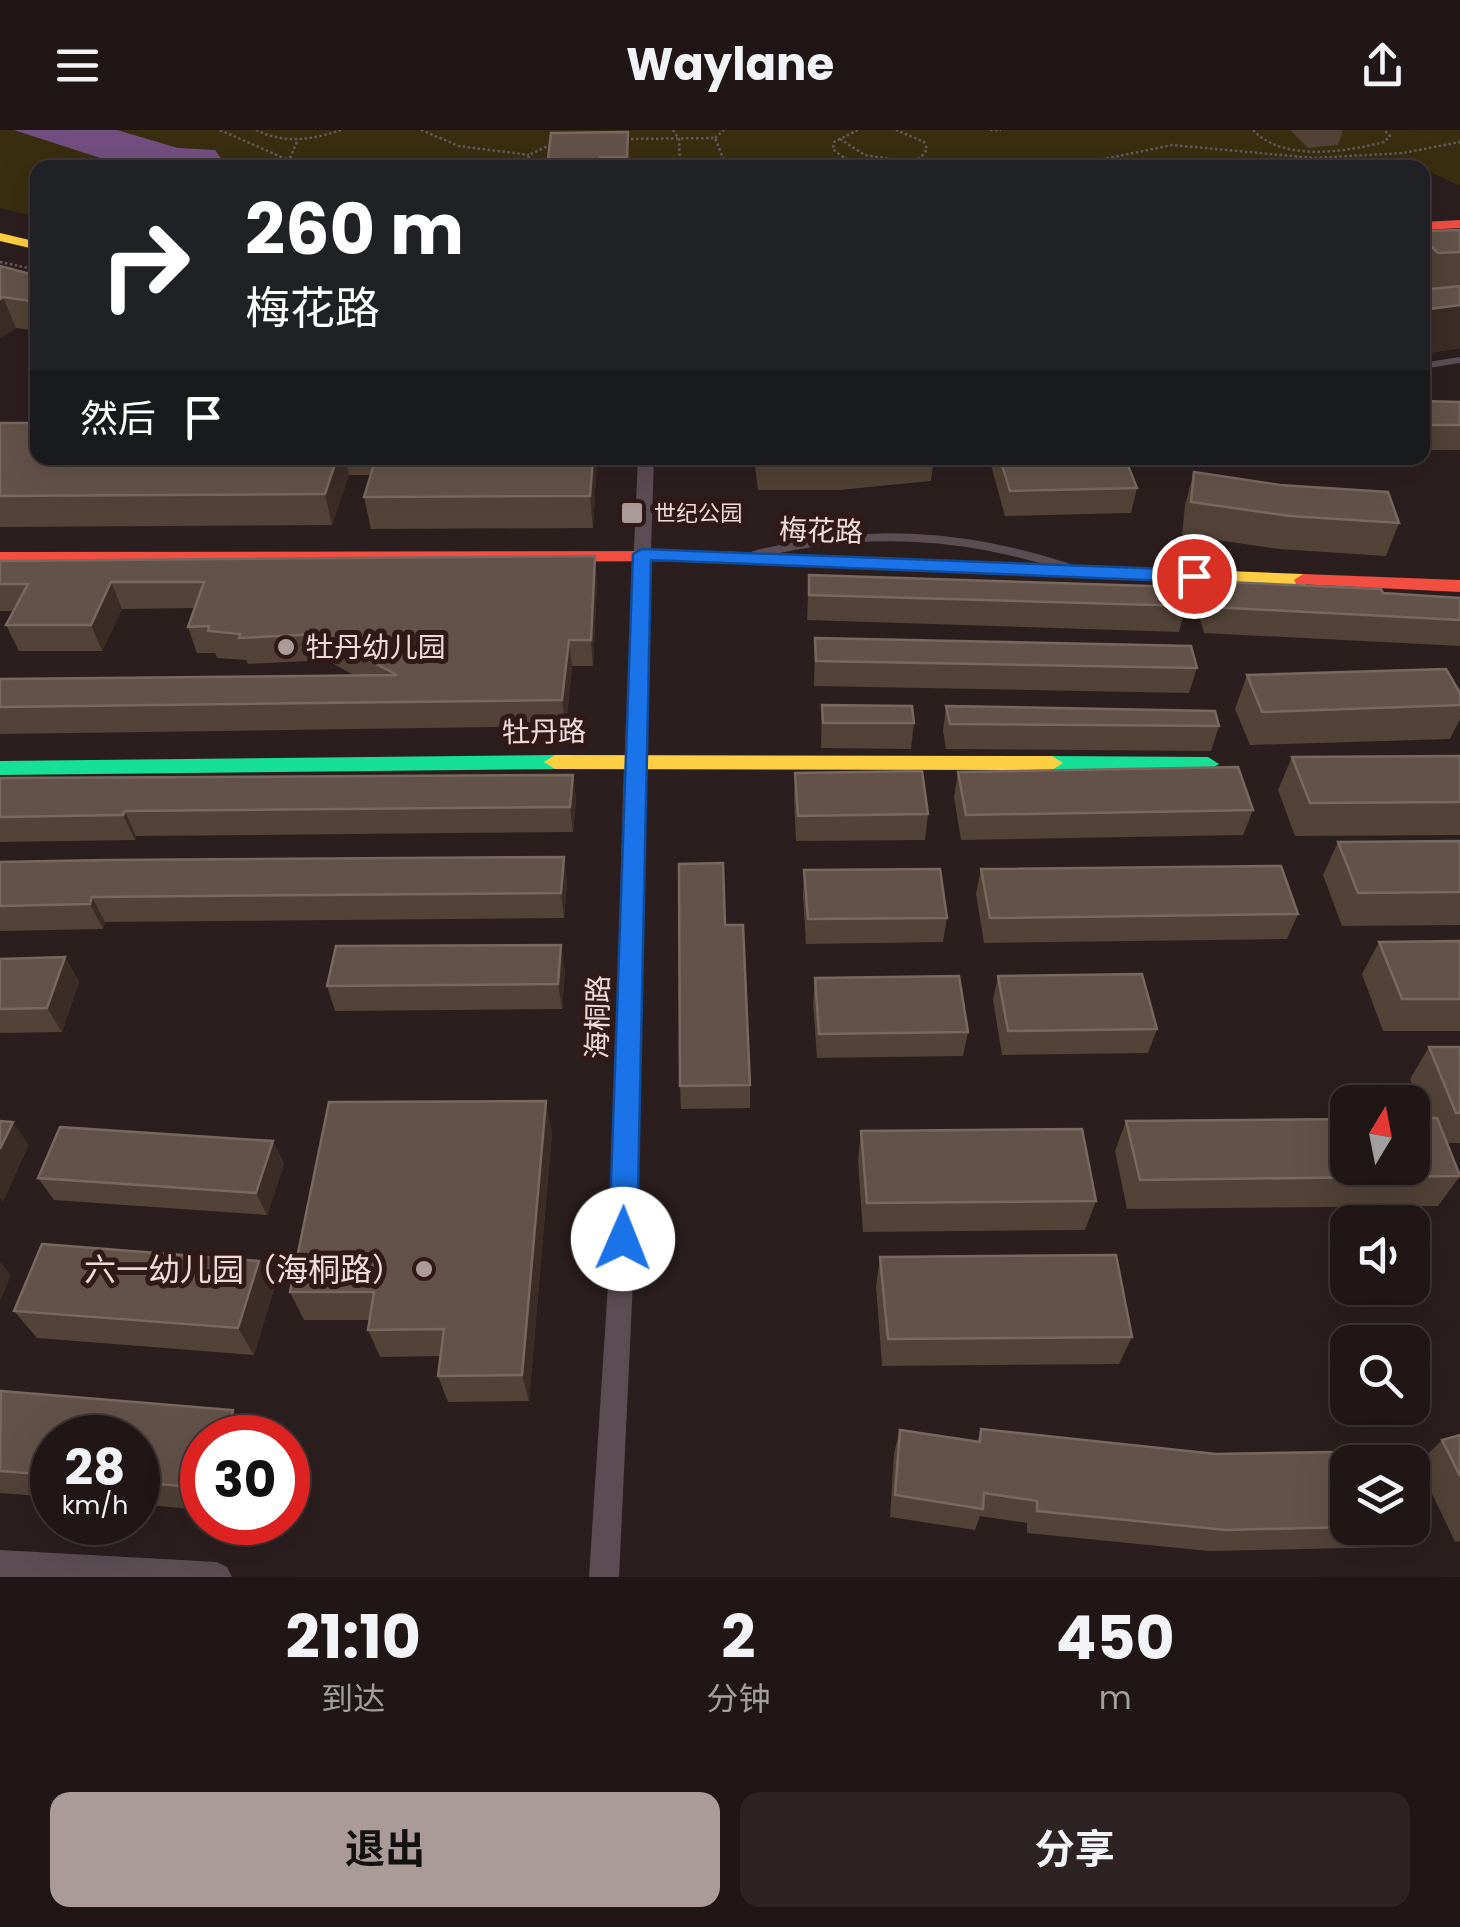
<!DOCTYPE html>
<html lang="zh">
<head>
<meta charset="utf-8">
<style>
	:root { --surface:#201616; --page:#2d2323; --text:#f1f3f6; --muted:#a29fa1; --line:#3d3535; --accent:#aa9a98 }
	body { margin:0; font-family:Poppins,"Noto Sans SC",sans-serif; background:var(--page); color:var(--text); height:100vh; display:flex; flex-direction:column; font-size:38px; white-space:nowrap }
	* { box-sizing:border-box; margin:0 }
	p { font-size:32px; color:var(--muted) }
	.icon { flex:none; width:55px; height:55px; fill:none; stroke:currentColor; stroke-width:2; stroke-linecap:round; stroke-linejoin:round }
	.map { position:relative; height:1447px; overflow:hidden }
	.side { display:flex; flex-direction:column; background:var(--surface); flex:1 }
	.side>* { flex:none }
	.hud { position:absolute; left:30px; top:30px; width:1400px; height:305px; border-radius:20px; box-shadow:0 10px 40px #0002,0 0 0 2px var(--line); background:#202124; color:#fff; overflow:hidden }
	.needle { width:65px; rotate:10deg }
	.controls { position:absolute; left:1330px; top:955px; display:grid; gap:20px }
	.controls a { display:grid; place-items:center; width:100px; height:100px; border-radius:20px; background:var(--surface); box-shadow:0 10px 40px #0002,0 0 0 2px var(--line); font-size:50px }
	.speed { position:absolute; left:30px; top:1285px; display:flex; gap:20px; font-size:50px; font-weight:700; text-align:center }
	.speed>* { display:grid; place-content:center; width:130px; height:130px; border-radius:50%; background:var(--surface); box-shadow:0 10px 40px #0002,0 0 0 2px var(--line); line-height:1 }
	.speed small { font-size:25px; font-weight:400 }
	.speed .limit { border:15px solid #d22; background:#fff; color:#111 }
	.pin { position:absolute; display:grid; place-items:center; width:85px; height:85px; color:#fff; margin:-42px; border:5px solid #fff; border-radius:50%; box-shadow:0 2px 10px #0007 }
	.me { position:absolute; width:110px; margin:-55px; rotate:1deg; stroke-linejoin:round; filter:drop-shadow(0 0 8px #0008) }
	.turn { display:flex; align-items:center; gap:35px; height:210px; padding:0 50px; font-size:45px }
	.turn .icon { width:130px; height:130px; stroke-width:2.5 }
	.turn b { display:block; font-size:70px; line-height:85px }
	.then { display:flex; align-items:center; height:95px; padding:0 50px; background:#0003; gap:20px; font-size:38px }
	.eta { display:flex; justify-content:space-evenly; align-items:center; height:170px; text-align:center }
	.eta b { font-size:60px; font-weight:700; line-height:70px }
	.button { display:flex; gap:20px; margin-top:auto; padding:20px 50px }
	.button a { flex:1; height:115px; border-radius:20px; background:var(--accent); color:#111; font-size:40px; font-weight:700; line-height:115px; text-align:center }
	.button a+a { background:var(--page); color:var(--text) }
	header { display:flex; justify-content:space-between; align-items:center; height:130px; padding:0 50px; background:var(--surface); font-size:45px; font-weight:700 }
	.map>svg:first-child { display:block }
	.green { fill:#392e0f }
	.water { fill:#734f81 }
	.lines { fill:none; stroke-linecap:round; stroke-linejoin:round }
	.path { stroke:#66595d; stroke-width:2.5; stroke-dasharray:2.5 2.5; stroke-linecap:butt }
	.lane-far1 { stroke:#5c4d54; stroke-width:6 }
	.lane { stroke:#5c4d54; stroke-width:8 }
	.street { fill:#5c4d54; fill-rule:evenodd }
	.fast { fill:#16e098; fill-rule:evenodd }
	.slow { fill:#ffcf43; fill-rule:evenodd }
	.jam { fill:#f24e42; fill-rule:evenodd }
	.wall { fill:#524237 }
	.shaded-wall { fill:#3b2c26 }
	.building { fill:#635249; stroke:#786860; stroke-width:2.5 }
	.route { fill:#1a73e8; stroke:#114b97; stroke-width:2.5 }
	.poi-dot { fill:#aa9a98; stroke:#311918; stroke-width:4 }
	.labels { text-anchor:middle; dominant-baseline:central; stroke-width:10; stroke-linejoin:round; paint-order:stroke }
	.far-poi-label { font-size:22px; fill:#eedcda; stroke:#311918; text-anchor:start }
	.street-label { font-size:28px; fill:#eedcda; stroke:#311918 }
	.poi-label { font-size:28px; fill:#eedcda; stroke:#311918; text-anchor:start }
	.near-poi-label { font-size:32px; fill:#eedcda; stroke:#311918; text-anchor:end }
</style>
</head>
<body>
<header><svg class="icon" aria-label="menu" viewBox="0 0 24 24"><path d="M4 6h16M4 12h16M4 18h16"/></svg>Waylane<svg class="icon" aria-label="share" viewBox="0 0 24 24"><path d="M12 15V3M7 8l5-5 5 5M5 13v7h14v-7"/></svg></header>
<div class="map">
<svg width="1460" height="1447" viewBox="0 0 1460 1447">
	<rect width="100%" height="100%" fill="#2b1e1e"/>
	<!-- green -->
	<path class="green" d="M 0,0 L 1460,0 L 1460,56 L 1422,38 L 38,38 L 37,87 L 0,78 Z"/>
	<!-- water -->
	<path class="water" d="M 14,0 L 117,0 L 178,18 L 215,20 L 224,32 L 241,37 L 128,37 Z"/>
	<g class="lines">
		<!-- path -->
		<path class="path" d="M 220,0 L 306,38
			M 256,0 C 284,14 312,10 341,0
			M 421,0 L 459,16 L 529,25
			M 673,0 L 679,9 L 680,38
			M 858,0 L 834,12 L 833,19 C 854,40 910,49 927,19 L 924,12 L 896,0
			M 990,0 L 1001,0
			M 1253,0 C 1283,32 1345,22 1384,12 L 1390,6 L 1384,0
			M 715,8 L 724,0
			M 626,9 L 715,8 L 727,38
			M 840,9 L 865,25 L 948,38
			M 290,28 L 298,9
			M 527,38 L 529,25 L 552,14
			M 1022,38 L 1099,30 L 1172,15 L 1314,28 L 1403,23 L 1460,12
			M 0,132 L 38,140"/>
		<!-- lane-far1 -->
		<path class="lane-far1" d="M 1422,236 L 1460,230"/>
		<!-- lane -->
		<path class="lane" d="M 754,425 C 861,397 963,403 1067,437"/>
		<!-- street -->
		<path class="street" d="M 638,328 L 654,328 L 643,662 L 635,1109 L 619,1447 L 589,1447 L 611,1109 L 623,662 Z
			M 0,1420 L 217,1432 L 227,1437 L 232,1447 L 0,1447 Z"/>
		<!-- fast -->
		<path class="fast" d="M 555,625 L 566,632 L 555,639 L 0,645 L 0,631 Z
			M 1052,626 L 1208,627 L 1219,634 L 1208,641 L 1052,640 L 1041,633 Z"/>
		<!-- slow -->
		<path class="slow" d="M 0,103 L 38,112 L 38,120 L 0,111 Z
			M 711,421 L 1303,444 L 1312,450 L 1303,456 L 705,431 L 705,423 Z
			M 555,625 L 1052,626 L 1063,633 L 1052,640 L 555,639 L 544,632 Z"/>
		<!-- jam -->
		<path class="jam" d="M 1460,90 L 1460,98 L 1422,100 L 1422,92 Z
			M 711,421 L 717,423 L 717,431 L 0,434 L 0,422 Z
			M 1303,444 L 1460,450 L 1460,462 L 1296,454 L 1294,450 Z"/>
	</g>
	<!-- wall -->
	<path class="wall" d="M 1290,0 L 1343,0 L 1338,15 L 1308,18 Z
		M 629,24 L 628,38 L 549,38 L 548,29 Z
		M 1460,100 L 1460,218 L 1422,224 L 1422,101 Z
		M 0,136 L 38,146 L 38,201 L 16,198 L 0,208 Z
		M 1422,271 L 1460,272 L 1460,320 L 1422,320 Z
		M 0,293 L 38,328 L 597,328 L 593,398 L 371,399 L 364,367 L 371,345 L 349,345 L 332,395 L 0,397 Z
		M 754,328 L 934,328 L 931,351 L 839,360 L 758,360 Z
		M 989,328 L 1270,328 L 1269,329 L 1126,329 L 1137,358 L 1131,383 L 1005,386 Z
		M 1194,342 L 1399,393 L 1386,426 L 1279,419 L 1182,405 L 1185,375 Z
		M 0,431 L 597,452 L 593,536 L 572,536 L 566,596 L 0,604 L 0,549 L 355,546 L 327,530 L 248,534 L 246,530 L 217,528 L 215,523 L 197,523 L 188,497 L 194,478 L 122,479 L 102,521 L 19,521 L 6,495 L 14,481 L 0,481 Z
		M 809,445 L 1186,476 L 1179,502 L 807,490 Z
		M 1204,451 L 1460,468 L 1460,516 L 1204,503 L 1196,476 Z
		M 815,508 L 1197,538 L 1189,563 L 814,556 Z
		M 1247,545 L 1460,563 L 1460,589 L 1450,609 L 1250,615 L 1235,579 Z
		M 822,575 L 914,593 L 911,619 L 821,618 Z
		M 946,576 L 1219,596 L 1211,621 L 946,619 L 943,601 Z
		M 1460,626 L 1460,705 L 1295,706 L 1278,660 L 1292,627 Z
		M 958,642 L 1253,680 L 1243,705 L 961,710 L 954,667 Z
		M 795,643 L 928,684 L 925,710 L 796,711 L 794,668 Z
		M 573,645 L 576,670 L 573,702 L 136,706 L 135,710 L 0,712 L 0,648 Z
		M 1460,711 L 1460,795 L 1342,796 L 1323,745 L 1338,712 Z
		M 564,727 L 567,752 L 564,788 L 105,792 L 103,799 L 0,801 L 0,732 Z
		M 981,739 L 1298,784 L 1287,809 L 984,813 L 976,764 Z
		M 804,740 L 947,788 L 943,812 L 806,814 L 803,765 Z
		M 725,795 L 750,955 L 750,978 L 681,979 L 680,956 Z
		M 1460,811 L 1460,901 L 1383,901 L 1362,844 L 1379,812 Z
		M 65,827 L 79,852 L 62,902 L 0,903 L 0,829 Z
		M 565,839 L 562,879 L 335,881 L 327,856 Z
		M 998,846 L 1157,899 L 1148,923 L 1002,925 L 993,870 Z
		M 815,848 L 968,902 L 963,926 L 817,928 L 813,873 Z
		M 1429,917 L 1460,917 L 1460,1013 L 1447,1013 L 1460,1046 L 1438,1076 L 1127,1079 L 1115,1021 L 1126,991 L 1425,988 L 1410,949 Z
		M 861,1001 L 1096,1071 L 1085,1100 L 863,1102 L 858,1031 Z
		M 552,1002 L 529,1271 L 448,1272 L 438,1246 L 441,1226 L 380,1227 L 368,1200 L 370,1190 L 304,1190 L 290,1162 Z
		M 273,1011 L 284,1034 L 267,1085 L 54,1070 L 38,1048 Z
		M 880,1127 L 1132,1207 L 1119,1234 L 882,1236 L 876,1156 Z
		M 259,1131 L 274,1159 L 254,1225 L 37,1208 L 14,1181 Z
		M 0,1263 L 250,1305 L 250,1308 L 202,1308 L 202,1380 L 138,1374 L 138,1308 L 52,1308 L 52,1367 L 0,1363 Z
		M 981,1299 L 1348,1398 L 1412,1398 L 1412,1381 L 1418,1396 L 1394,1417 L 1209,1421 L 1027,1403 L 1027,1393 L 980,1386 L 975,1400 L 890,1387 L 894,1323 L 900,1300 L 977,1312 Z
		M 1460,1305 L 1460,1411 L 1455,1412 L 1418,1334 L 1442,1310 Z"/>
	<!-- shaded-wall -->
	<path class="shaded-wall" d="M 3,167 L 16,198 L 0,208 L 0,169 Z
		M 1460,175 L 1460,218 L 1422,224 L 1422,180 Z
		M 337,328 L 345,328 L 349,345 L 332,395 L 325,364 Z
		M 593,328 L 597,328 L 593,398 L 590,366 Z
		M 595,426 L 597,452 L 593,536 L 591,510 Z
		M 111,452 L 122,479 L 102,521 L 91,495 Z
		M 569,510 L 572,536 L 566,596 L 562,570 Z
		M 573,645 L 576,670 L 573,702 L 570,677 Z
		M 125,681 L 136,706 L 135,710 L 123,685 Z
		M 564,727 L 567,752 L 564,788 L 561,763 Z
		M 92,767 L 105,792 L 103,799 L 90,774 Z
		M 561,815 L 565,839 L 562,879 L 558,854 Z
		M 65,827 L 79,852 L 62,902 L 47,878 Z
		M 546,971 L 552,1002 L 529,1271 L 522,1245 Z
		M 13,992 L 29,1015 L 3,1072 L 0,1068 L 0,1019 Z
		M 273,1011 L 284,1034 L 267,1085 L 256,1063 Z
		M 259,1131 L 274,1159 L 254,1225 L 238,1198 Z
		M 0,1132 L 11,1145 L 0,1171 Z
		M 233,1280 L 250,1305 L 250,1308 L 225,1308 Z"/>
	<!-- building -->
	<path class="building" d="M 628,2 L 627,27 L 600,27 L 599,36 L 553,37 L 554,29 L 548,29 L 551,3 Z
		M 1460,100 L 1460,122 L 1438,123 L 1422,107 L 1422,101 Z
		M 0,136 L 38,146 L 38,172 L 3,167 L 0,169 Z
		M 1460,156 L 1460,175 L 1422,180 L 1422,160 Z
		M 1422,271 L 1460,272 L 1460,295 L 1422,295 Z
		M 0,293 L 38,293 L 38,328 L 337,328 L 325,364 L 0,366 Z
		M 376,328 L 593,328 L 590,366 L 364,367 Z
		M 1000,328 L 1125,328 L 1137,358 L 1010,361 Z
		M 1194,342 L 1280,355 L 1388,362 L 1399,393 L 1290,386 L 1191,372 Z
		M 595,426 L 591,510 L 569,510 L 562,570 L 0,577 L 0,549 L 397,545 L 320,504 L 239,508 L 240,504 L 208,501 L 209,496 L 188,497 L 204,452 L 111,452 L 91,495 L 6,495 L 28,454 L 0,454 L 0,431 Z
		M 809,445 L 1181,457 L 1186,476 L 809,465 Z
		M 1204,451 L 1381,459 L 1383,463 L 1460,468 L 1460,490 L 1211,477 Z
		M 815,508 L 1191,516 L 1197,538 L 816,531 Z
		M 1446,539 L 1460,563 L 1460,575 L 1262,582 L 1247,545 Z
		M 822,575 L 912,576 L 914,593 L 823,593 Z
		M 946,576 L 1215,581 L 1219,596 L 950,594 Z
		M 1460,626 L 1460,672 L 1310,673 L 1292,627 Z
		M 1238,637 L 1253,680 L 966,685 L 958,642 Z
		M 922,641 L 928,684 L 798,686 L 795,643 Z
		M 573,645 L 570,677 L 125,681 L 123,685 L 0,687 L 0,648 Z
		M 1460,711 L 1460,762 L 1358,763 L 1338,712 Z
		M 564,727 L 561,763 L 92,767 L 90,774 L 0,776 L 0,732 L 106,730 Z
		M 723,733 L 725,795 L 743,795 L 750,955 L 680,956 L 679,734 Z
		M 1281,736 L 1298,784 L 990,788 L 981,739 Z
		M 940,739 L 947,788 L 808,789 L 804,740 Z
		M 1460,811 L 1460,869 L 1402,869 L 1379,812 Z
		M 561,815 L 558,854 L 327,856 L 336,816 Z
		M 65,827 L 47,878 L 0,879 L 0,829 Z
		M 1142,844 L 1157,899 L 1008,901 L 998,846 Z
		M 959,846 L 968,902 L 819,904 L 815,848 Z
		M 1429,917 L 1460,917 L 1460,983 L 1456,983 Z
		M 546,971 L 522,1245 L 438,1246 L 444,1199 L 368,1200 L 374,1162 L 290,1162 L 329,972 Z
		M 1412,988 L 1437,988 L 1460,1046 L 1140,1050 L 1126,991 L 1348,989 L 1348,1038 L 1412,1038 Z
		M 0,991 L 13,992 L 0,1019 Z
		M 60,997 L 273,1011 L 256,1063 L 38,1048 Z
		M 1082,999 L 1096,1071 L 867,1073 L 861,1001 Z
		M 42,1114 L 259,1131 L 238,1198 L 14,1181 Z
		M 1116,1125 L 1132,1207 L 888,1209 L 880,1127 Z
		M 1,1261 L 233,1280 L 225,1308 L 202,1308 L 202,1358 L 138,1352 L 138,1308 L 52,1308 L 52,1345 L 0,1341 Z
		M 981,1299 L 1216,1324 L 1393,1321 L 1396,1332 L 1348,1332 L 1348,1397 L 1226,1400 L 1037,1381 L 1037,1371 L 984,1363 L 983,1379 L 895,1365 L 900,1300 L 980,1312 Z
		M 1460,1305 L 1460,1346 L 1442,1310 Z
		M 1412,1381 L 1418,1396 L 1412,1396 Z"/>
	<!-- route -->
	<path class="route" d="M 642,419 L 1194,440 L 1203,446 L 1194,452 L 651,430 L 637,1109 L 633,1118 L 623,1122 L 613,1118 L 609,1109 L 633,424 Z"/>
	<!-- markers -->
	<g class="poi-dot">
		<rect x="620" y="371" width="24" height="24" rx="5"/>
		<circle cx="286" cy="517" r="10"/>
		<circle cx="424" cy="1139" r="10"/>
	</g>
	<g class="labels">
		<!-- far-poi labels -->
		<g class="far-poi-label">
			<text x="654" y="383">世纪公园</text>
		</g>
		<!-- street labels -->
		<g class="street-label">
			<text transform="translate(821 401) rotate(2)">梅花路</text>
			<text transform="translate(544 602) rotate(-1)">牡丹路</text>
			<text transform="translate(598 887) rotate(-89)">海桐路</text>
		</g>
		<!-- poi labels -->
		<g class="poi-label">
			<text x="306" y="517">牡丹幼儿园</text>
		</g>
		<!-- near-poi labels -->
		<g class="near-poi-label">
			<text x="404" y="1139">六一幼儿园（海桐路）</text>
		</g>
	</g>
</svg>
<div class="controls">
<a><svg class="needle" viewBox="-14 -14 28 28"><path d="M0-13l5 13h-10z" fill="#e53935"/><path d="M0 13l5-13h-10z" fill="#a29fa1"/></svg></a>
<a><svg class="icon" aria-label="sound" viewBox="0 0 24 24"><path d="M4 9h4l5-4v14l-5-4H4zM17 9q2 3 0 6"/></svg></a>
<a><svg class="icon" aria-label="search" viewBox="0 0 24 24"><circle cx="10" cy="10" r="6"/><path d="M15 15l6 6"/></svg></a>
<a><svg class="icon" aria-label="layers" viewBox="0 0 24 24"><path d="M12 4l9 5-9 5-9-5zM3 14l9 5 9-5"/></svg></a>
</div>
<div class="speed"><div>28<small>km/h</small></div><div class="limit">30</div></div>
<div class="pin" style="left:1194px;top:446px;background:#d93025"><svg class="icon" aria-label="arrive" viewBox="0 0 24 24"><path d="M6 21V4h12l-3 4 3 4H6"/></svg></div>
<svg class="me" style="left:623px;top:1109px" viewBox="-20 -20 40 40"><circle r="19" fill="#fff"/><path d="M0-13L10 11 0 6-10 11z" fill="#1a73e8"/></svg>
<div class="hud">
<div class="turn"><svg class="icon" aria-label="right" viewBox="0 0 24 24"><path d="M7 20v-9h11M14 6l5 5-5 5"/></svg><div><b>260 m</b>梅花路</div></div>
<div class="then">然后<svg class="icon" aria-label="arrive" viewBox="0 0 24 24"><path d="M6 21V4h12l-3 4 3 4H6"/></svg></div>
</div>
</div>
<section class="side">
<div class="eta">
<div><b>21:10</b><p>到达</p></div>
<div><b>2</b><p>分钟</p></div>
<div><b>450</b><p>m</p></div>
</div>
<div class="button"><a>退出</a><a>分享</a></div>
</section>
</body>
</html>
